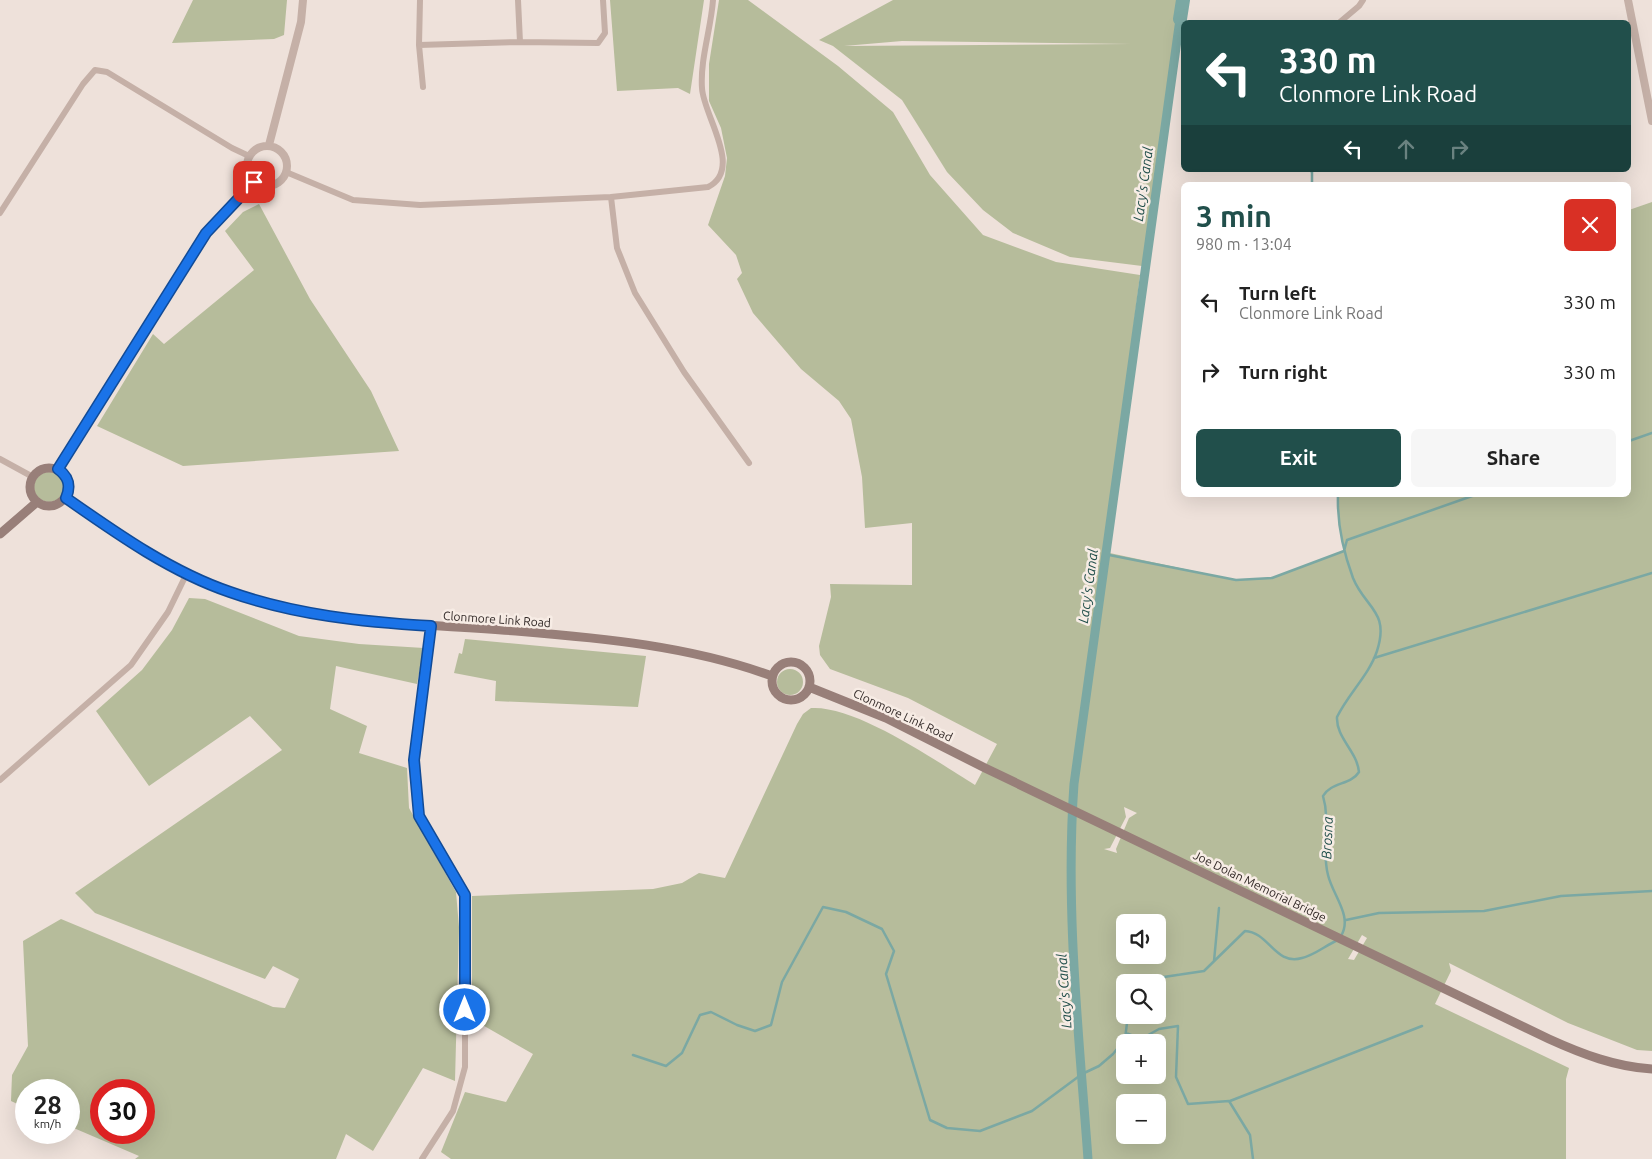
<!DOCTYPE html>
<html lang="en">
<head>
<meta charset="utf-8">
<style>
	:root { --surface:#fff; --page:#f6f6f6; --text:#222; --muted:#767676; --accent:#214f4b }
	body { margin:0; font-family:Ubuntu,sans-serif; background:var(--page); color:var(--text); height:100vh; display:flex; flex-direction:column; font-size:19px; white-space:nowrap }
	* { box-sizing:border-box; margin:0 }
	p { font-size:16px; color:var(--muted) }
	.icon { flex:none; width:28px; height:28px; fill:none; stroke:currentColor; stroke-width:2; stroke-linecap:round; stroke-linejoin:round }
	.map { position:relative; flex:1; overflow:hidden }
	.details { position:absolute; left:1181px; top:182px; width:450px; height:315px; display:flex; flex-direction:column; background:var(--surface); border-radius:8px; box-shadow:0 5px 20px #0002 }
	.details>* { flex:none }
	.top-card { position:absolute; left:1181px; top:20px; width:450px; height:152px; border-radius:8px; box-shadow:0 5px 20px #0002; background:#214f4b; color:#fff; overflow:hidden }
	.controls { position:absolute; left:1116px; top:914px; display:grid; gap:10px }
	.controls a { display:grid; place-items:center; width:50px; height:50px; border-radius:8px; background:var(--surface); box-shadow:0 5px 20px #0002; font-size:25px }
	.speed { position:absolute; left:15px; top:1079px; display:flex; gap:10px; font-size:25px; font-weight:700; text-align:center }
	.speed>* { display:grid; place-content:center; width:65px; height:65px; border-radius:50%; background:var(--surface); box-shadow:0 5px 20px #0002; line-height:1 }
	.speed small { font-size:12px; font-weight:400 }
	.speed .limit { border:8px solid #d22; background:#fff; color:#111 }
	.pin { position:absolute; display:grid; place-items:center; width:42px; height:42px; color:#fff; margin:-21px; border-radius:10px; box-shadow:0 2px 8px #0006 }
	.me { position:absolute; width:55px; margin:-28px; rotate:0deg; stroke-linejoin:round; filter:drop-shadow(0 0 4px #0008) }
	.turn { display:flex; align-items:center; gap:18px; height:105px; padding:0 15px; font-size:22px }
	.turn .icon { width:65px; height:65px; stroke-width:2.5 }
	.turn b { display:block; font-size:35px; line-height:42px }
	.lanes { display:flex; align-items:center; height:48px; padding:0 15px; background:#0003; justify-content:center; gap:25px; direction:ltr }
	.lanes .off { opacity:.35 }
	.round { display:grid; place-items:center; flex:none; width:52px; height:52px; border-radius:8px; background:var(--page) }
	.overview { display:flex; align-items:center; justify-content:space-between; height:85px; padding:0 15px }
	h1 { font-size:30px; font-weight:600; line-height:38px; color:var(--accent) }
	.button { display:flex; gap:10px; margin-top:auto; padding:10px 15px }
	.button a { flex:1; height:58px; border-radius:8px; background:var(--accent); color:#fff; font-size:20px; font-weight:600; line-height:58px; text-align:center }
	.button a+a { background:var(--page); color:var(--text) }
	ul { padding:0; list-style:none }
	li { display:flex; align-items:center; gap:15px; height:70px; padding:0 15px }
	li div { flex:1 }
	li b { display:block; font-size:19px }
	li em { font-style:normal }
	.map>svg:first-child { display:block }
	.green { fill:#b6bc9b; fill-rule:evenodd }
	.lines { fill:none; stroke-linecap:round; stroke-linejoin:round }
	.stream { stroke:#7ba8a3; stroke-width:2.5 }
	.canal { stroke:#7ba8a3; stroke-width:9 }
	.river { stroke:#7ba8a3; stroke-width:14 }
	.minor { stroke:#c5b0a7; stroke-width:6 }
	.tertiary { stroke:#c5b0a7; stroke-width:8 }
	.secondary { stroke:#987f79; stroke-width:9 }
	.route-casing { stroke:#114b97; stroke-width:12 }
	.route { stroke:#1a73e8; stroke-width:9 }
	.labels { text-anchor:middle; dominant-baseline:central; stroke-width:5; stroke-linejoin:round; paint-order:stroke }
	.street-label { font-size:12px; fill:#322927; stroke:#f7ece5 }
	.water-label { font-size:14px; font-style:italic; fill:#214f4b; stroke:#f7ece5 }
</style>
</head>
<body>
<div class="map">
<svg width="1652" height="1159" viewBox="0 0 1652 1159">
	<rect width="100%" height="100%" fill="#eee1da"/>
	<!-- green -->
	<path class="green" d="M 193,0 L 287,0 L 284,35 L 274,39 L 172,43 Z
		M 610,0 L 704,0 L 690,94 L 678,88 L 617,91 Z
		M 719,0 L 748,0 L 838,66 L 893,112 L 930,175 L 983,235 L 1056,262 L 1140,275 L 1105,552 L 1236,580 L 1272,578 L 1344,551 L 1338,517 L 1338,495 L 1629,495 L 1629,210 L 1652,202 L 1652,1051 L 1637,1050 L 1568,1023 L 1449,963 L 1451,971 L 1435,1004 L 1569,1068 L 1566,1079 L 1566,1159 L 451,1159 L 441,1152 L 465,1092 L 506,1102 L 533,1054 L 472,1019 L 472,896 L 653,889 L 682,883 L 699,873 L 725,878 L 797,724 L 803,714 L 811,708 C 856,705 936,761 975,785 L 997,744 L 908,698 L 830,669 L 820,655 L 819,646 L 831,597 L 830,584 L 912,585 L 912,523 L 865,528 L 862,477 L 851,419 L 839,401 L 801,369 L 753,313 L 737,279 L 742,273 L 736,255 L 708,225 L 725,176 L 727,158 L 721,128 L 709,101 L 709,64 ZM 1124,807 L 1137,813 L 1129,818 L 1116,849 L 1117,853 L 1104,849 L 1110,848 L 1126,817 ZM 1125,922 L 1158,922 L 1158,955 L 1125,955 ZM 1362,935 L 1367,938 L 1354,960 L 1348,959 ZM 1125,982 L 1158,982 L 1158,1015 L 1125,1015 ZM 1125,1042 L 1158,1042 L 1158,1075 L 1125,1075 ZM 1125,1102 L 1158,1102 L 1158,1135 L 1125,1135 Z
		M 893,0 L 1183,0 L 1142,266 L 1070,257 L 1013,233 L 983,210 L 947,172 L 902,100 L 833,46 L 819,40 ZM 902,41 L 1131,44 L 844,46 Z
		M 259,204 L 310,299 L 371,391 L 399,451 L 183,466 L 97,426 L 153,334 L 164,344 L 254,270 L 225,231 L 243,212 Z
		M34 487a15 15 0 1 1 30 0a15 15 0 1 1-30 0Z
		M 189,598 L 205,599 L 299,636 L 359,644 L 424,648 L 417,684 L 336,666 L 330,709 L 367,726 L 359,753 L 407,768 L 409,808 L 456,892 L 459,927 L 455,1081 L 423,1068 L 373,1151 L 346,1134 L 336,1159 L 135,1159 L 139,1156 L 69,1126 L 69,1090 L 26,1090 L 26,1108 L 11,1101 L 12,1075 L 28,1046 L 23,941 L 61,919 L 273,1007 L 285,1008 L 299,979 L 273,966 L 265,979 L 95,913 L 75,893 L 282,750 L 250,716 L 149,786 L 96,711 L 142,670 L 172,630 ZM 101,1090 L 144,1090 L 144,1132 L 101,1132 Z
		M 465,639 L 646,656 L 638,707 L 495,701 L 496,681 L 454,673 L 459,653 L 462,654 Z
		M777 682a13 13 0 1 1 26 0a13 13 0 1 1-26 0Z"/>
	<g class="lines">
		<!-- stream -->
		<path class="stream" d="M 1180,19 L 1184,24
			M 1309,170 L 1312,172 L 1312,185
			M 1629,441 L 1652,433
			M 1338,495 C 1337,524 1343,551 1353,578 C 1365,608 1390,611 1377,651 C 1369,675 1348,694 1337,717 C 1336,738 1357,751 1359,772 C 1351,785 1331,782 1323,796 C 1331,823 1321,849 1328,875 C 1333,896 1353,916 1341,936
			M 1104,554 L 1236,580 L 1272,578 L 1344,551 L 1347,540 L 1475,495
			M 1374,658 L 1652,573
			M 1346,920 L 1379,913 L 1484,911 L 1561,896 L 1652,891
			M 1214,961 L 1219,908
			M 1147,982 L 1149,979 L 1157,978 L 1204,971 L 1245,931 C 1269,932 1275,966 1302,958 C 1315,955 1326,945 1338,940
			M 1126,1033 L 1141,1039 L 1159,1029 L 1178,1026 L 1176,1077 L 1188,1104 L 1229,1101 L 1250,1135 L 1253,1159
			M 633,1055 L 666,1066 L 682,1053 L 700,1015 L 711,1012 L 737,1025 L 755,1031 L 771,1025 L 782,982 L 823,907 L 846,912 L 882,929 L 894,951 L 886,974 L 930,1120 L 947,1128 L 980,1131 L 1032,1111 L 1082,1074 L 1099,1066 L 1113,1054 L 1125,1039 L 1128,1015
			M 1230,1101 L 1422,1026"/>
		<!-- canal -->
		<path class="canal" d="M 1088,1159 C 1079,1035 1065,909 1074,784 L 1180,19"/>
		<!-- river -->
		<path class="river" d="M 1180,19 L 1183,0"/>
		<!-- minor -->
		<path class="minor" d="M 420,0 L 419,45 L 520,42 L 598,43 L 605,33 L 603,0
			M 518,0 L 520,42
			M 1340,22 L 1359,6 L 1363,0
			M 419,45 L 423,87
			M 286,172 L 353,200 L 420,205 L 611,197 L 708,187 C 744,169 703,115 702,88 C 700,59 711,29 713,0
			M 611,197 L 617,248 L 635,293 L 684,372 L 749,463
			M 0,213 L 83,84 L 95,70 L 107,72 L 232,148 L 249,156
			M 0,459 L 33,477
			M 0,780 L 131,665 L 168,612 L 187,573
			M 422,1159 L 453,1111 L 465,1067 L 465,895 L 419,816 L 414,760 L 431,626"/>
		<!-- tertiary -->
		<path class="tertiary" d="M 1628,0 L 1652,121
			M 269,145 L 301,22 L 303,0
			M247 166a20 20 0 1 1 40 0a20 20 0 1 1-40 0Z
			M 58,469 L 206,233 L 254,182"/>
		<!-- secondary -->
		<path class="secondary" d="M30 487a19 19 0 1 1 38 0a19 19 0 1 1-38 0Z
			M 66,498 C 116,533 170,571 229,592 C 321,625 419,623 516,631 C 602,638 690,646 772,676
			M 0,534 L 37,502
			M772 681a19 19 0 1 1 38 0a19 19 0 1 1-38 0Z
			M 809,687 L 886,718 L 985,768 L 1549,1039 C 1582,1054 1616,1067 1652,1069"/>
	</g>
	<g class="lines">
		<defs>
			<path id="route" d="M 254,182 L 206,233 L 58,469 C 69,477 71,486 66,498 C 116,533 171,572 230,592 C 295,615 363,622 431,626 L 414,760 L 419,816 L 465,895 L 465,1010"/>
		</defs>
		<!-- route casing -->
		<use href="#route" class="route-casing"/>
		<!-- route -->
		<use href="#route" class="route"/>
	</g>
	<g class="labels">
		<!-- street labels -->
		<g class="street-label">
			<text transform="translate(497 619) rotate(4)">Clonmore Link Road</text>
			<text transform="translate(903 715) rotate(25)">Clonmore Link Road</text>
			<text transform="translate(1260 886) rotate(26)">Joe Dolan Memorial Bridge</text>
		</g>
		<!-- water labels -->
		<g class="water-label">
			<text transform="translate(1143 184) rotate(-82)">Lacy's Canal</text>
			<text transform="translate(1088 586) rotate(-82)">Lacy's Canal</text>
			<text transform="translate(1327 838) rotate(-88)">Brosna</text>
			<text transform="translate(1064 991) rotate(-94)">Lacy's Canal</text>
		</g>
	</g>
</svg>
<div class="controls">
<a><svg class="icon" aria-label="sound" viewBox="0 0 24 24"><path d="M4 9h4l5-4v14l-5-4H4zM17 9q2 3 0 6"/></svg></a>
<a><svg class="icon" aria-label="search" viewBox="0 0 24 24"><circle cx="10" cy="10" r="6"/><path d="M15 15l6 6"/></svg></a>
<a>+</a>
<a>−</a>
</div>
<div class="speed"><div>28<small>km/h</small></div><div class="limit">30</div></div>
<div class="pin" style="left:254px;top:182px;background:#d93025"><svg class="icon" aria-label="arrive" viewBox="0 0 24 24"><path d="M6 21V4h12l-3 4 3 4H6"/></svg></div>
<svg class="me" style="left:465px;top:1010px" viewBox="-20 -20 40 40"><circle r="17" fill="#1a73e8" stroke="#fff" stroke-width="3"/><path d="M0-11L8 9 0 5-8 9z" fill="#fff"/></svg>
<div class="top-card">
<div class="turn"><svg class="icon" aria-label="left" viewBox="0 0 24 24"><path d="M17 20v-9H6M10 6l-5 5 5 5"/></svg><div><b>330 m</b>Clonmore Link Road</div></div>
<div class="lanes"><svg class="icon" aria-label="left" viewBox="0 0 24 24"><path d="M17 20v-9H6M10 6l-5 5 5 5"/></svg><svg class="icon off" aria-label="ahead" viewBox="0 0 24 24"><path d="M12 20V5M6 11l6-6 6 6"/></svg><svg class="icon off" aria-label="right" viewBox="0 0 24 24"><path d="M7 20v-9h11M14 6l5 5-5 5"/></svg></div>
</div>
<section class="details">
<div class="overview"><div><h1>3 min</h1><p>980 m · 13:04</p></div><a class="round" style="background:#d93025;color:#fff"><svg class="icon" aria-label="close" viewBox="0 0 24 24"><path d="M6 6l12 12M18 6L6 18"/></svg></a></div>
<ul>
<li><svg class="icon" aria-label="left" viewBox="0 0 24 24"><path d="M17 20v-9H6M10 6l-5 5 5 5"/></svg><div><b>Turn left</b><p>Clonmore Link Road</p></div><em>330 m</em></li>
<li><svg class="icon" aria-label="right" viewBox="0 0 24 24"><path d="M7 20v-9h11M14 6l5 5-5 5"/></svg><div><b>Turn right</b></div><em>330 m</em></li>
</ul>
<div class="button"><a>Exit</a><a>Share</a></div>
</section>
</div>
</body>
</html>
